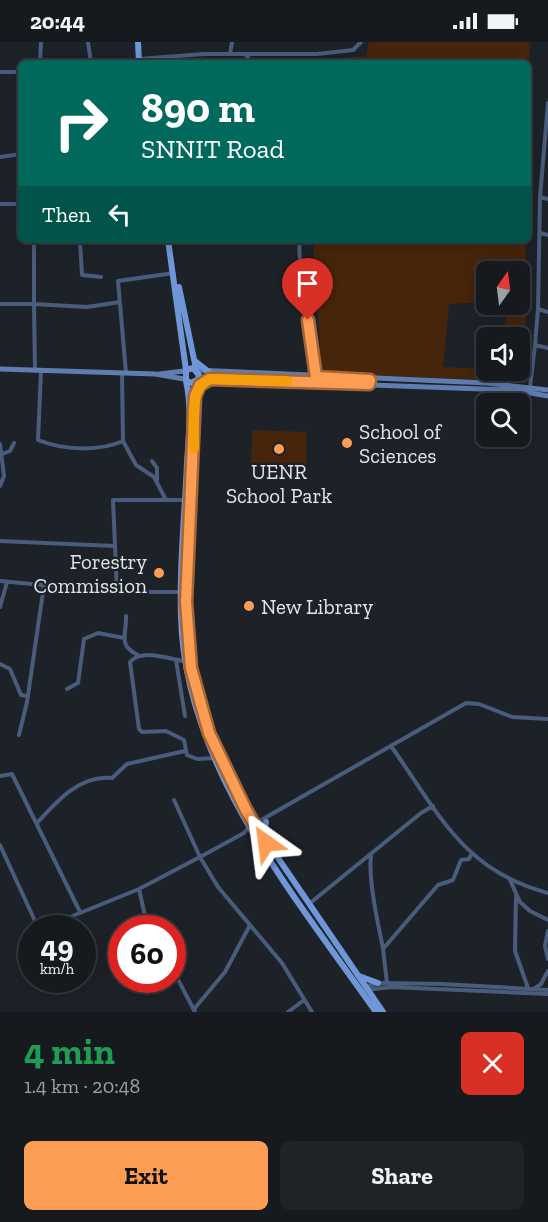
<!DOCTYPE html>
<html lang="en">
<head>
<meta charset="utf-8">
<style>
	:root { --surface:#161a1f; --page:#1f2328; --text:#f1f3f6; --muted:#9ea1a4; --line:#35383d; --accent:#fc9d53 }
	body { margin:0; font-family:"Zilla Slab",serif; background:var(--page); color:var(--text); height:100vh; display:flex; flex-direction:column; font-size:22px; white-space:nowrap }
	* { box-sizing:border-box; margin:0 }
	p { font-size:20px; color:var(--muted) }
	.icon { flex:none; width:33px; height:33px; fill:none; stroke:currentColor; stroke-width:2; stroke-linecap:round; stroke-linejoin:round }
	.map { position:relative; height:970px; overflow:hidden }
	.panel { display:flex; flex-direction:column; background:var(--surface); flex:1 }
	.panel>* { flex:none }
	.banner { position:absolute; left:18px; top:18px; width:513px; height:183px; border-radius:9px; box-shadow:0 3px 15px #0003,0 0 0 2px var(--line); background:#00695c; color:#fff; overflow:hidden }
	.needle { width:39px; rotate:14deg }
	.fabs { position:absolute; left:476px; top:219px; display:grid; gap:12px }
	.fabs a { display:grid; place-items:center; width:54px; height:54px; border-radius:9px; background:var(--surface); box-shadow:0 3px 15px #0003,0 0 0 2px var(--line); font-size:30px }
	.speed { position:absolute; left:18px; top:873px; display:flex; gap:12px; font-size:30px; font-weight:700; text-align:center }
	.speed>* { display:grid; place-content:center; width:78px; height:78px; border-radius:50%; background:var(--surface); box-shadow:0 3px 15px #0003,0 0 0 2px var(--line); line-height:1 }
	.speed small { font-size:15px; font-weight:400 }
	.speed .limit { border:9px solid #d22; background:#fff; color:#111 }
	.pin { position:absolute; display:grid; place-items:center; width:51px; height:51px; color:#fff; margin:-62px -26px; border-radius:50% 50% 50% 0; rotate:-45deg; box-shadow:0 0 6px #0007 }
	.pin .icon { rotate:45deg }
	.me { position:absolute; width:66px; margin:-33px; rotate:329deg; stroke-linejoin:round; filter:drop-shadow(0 0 4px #0008) }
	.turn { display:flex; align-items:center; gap:21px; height:126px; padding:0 24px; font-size:27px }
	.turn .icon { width:78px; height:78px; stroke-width:2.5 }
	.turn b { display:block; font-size:42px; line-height:51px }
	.then { display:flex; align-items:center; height:57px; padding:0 24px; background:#0003; gap:12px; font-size:22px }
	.round { display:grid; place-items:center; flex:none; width:63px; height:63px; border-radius:9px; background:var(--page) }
	.headline { display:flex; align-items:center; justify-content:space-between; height:102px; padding:0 24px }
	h1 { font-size:36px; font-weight:700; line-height:45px; color:#1e9e55 }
	.cta { display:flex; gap:12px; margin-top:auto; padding:12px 24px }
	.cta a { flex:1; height:69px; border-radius:9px; background:var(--accent); color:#111; font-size:24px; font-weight:700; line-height:69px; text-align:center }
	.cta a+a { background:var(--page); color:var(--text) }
	.status { display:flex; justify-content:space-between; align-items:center; height:42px; padding:0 30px; background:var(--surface); direction:ltr }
	.status svg { height:16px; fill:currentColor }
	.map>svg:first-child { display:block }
	.green { fill:#46250b; fill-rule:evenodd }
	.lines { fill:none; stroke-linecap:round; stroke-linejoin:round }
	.street { stroke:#495c7b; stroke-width:4 }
	.secondary { stroke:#5f7daf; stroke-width:5 }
	.primary { stroke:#6f97d7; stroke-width:6 }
	.route-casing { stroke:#a46636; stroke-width:15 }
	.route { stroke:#fc9d53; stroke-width:10 }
	.slow { stroke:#f59e0b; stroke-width:10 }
	.poi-dot { fill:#fc9d53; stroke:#1d2229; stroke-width:2 }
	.labels { text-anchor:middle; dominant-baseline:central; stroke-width:4.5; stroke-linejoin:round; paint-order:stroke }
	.poi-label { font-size:21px; fill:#e1e5ea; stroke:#1d2229; text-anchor:start }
</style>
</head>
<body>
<div class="status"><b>20:44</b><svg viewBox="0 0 49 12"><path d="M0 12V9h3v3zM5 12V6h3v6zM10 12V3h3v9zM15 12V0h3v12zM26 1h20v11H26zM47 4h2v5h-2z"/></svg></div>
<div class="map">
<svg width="548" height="970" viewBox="0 0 548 970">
	<rect width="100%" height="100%" fill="#1d2229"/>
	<!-- green -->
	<path class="green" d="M 369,0 L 530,0 L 528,60 L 528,21 L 317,21 L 317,18 L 366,14 Z
		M 313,198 L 526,198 L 525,339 L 322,332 ZM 486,230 L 519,230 L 519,262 L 498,263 L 506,270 L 505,295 L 519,296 L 519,328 L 443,325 L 449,262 L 486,260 Z
		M 252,388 L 307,390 L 306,426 L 251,424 Z"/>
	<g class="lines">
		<!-- street -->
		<path class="street" d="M 88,0 L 91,21
			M 230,12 L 232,0
			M 246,13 L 252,21
			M 139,17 L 204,12 L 317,12 L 353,8 L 361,0
			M 40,21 L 41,0
			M 126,21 L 139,20
			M 0,30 L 21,30
			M 0,115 L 21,112
			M 540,155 L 548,157
			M 0,162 L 21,162
			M 540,191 L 548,193
			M 34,198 L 34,262 L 87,265 L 120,260
			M 79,198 L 98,198
			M 299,198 L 301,242 L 316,334
			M 80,199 L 82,233 L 101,235
			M 0,262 L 34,262 L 35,329
			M 538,267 L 540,155 L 548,61
			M 535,303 L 538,267 L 548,270
			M 41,329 L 38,398 C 63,408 98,410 123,399 L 122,331
			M 126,331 L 118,239 L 174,231
			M 530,345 L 535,303 L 548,306
			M 123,399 L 136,423 L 154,435 L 166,458
			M 0,402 L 4,434 L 0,444
			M 2,412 L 10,409 L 14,401
			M 152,419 L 157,426 L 157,439
			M 0,499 L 115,504
			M 0,539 L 117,550 L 180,550
			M 117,550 L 113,458 L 185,458
			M 0,565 L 7,540
			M 126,574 C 127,592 117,603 138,613
			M 176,618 L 185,674
			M 184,619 C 168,617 142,606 130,620 L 139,687 L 142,690 L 166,689 L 184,698 L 187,713 L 197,717 L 216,716
			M 0,622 L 10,627 L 21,653 L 27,654
			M 67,647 L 78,641 L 84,597 L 98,591 L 124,596
			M 19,693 L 27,660 L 44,543
			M 391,704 C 438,770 463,829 548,851
			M 0,734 L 12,732 L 80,870
			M 37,781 C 58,758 80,733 112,736 L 127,722 L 185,709
			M 244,791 L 249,785 L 466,661 L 479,662 L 512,675 L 548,677
			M 244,791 L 200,815 L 218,845 L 282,921 L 312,970
			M 0,803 L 35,879 L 43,886 L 139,847
			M 371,814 C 368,837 378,882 383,906
			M 510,838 L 520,860 L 530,869 L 548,878
			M 516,854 L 515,909 L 528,946
			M 309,862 L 421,771 L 433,764
			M 151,886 L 145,874 L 139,847 L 200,815 L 174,758
			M 548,889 L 545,904 L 548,917
			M 172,926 L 195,970
			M 387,941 L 383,907 L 438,843 L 453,838 L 461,818 L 469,817 L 471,813
			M 366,944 L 383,941 L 442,942 L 548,948
			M 534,947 L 541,942 L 548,929
			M 366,948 L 391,945 L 548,952
			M 194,967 L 225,930 L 250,883
			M 288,970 L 304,958"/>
		<!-- secondary -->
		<path class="secondary" d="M 0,327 L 155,332 L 184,337
			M 197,328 L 487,341 L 548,348
			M 159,332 L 184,329
			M 205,337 L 513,348 L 548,354"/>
		<!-- primary -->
		<path class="primary" d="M 138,0 L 139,21
			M 168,198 L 186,328
			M 179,245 L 196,327
			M 195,319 L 209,330
			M 197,338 L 191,341 L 186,338 L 186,328 L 193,326 L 199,333 L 195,354 L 186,571 L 189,618 L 202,671 L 246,769 L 383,970
			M 186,339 C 192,365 189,394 187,420 C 185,471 179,523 181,574 C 184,723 294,853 376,970
			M 196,348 L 208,337
			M 264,795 L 266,780
			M 359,934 L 378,941"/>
	</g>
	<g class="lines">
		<defs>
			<path id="route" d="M 266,801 L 246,768 L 209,691 L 191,626 L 186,560 L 195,354 L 200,343 L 210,337 L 369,342 L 370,338 L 316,335 L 308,278"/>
		</defs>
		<!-- route casing -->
		<use href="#route" class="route-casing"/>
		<!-- route -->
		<use href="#route" class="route"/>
		<!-- slow -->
		<path class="slow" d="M 194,406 C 195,385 187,346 210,337 L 287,339"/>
	</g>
	<!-- markers -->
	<g class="poi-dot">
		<circle cx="347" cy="401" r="6"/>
		<circle cx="279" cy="407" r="6"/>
		<circle cx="159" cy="531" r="6"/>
		<circle cx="249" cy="564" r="6"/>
	</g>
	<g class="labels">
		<!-- poi labels -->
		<g class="poi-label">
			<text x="359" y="389">School of<tspan x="359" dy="24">Sciences</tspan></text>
			<text x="279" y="429" text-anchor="middle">UENR<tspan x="279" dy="24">School Park</tspan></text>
			<text x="147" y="519" text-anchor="end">Forestry<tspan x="147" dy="24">Commission</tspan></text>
			<text x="261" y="564">New Library</text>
		</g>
	</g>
</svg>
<div class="fabs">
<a><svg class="needle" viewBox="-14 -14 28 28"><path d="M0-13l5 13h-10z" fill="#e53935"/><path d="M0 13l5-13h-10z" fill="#9ea1a4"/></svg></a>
<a><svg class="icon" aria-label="sound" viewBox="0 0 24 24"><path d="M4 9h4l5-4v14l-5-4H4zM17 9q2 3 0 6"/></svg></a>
<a><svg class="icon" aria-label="search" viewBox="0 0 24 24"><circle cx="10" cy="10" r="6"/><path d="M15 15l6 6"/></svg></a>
</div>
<div class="speed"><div>49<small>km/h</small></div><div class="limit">60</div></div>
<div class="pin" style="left:308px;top:278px;background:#d93025"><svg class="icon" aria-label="arrive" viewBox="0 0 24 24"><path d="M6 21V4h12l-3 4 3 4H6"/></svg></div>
<svg class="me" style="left:266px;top:801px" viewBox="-20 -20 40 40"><path d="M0-17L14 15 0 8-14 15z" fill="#fc9d53" stroke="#fff" stroke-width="4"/></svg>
<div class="banner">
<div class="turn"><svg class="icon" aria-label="right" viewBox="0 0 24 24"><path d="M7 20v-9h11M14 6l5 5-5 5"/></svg><div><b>890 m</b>SNNIT Road</div></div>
<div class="then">Then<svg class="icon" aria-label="left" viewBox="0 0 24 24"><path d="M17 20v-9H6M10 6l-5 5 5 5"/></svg></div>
</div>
</div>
<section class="panel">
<div class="headline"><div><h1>4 min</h1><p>1.4 km · 20:48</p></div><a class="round" style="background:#d93025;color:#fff"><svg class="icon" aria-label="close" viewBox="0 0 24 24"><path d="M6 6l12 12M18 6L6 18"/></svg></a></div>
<div class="cta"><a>Exit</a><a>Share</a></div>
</section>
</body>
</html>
